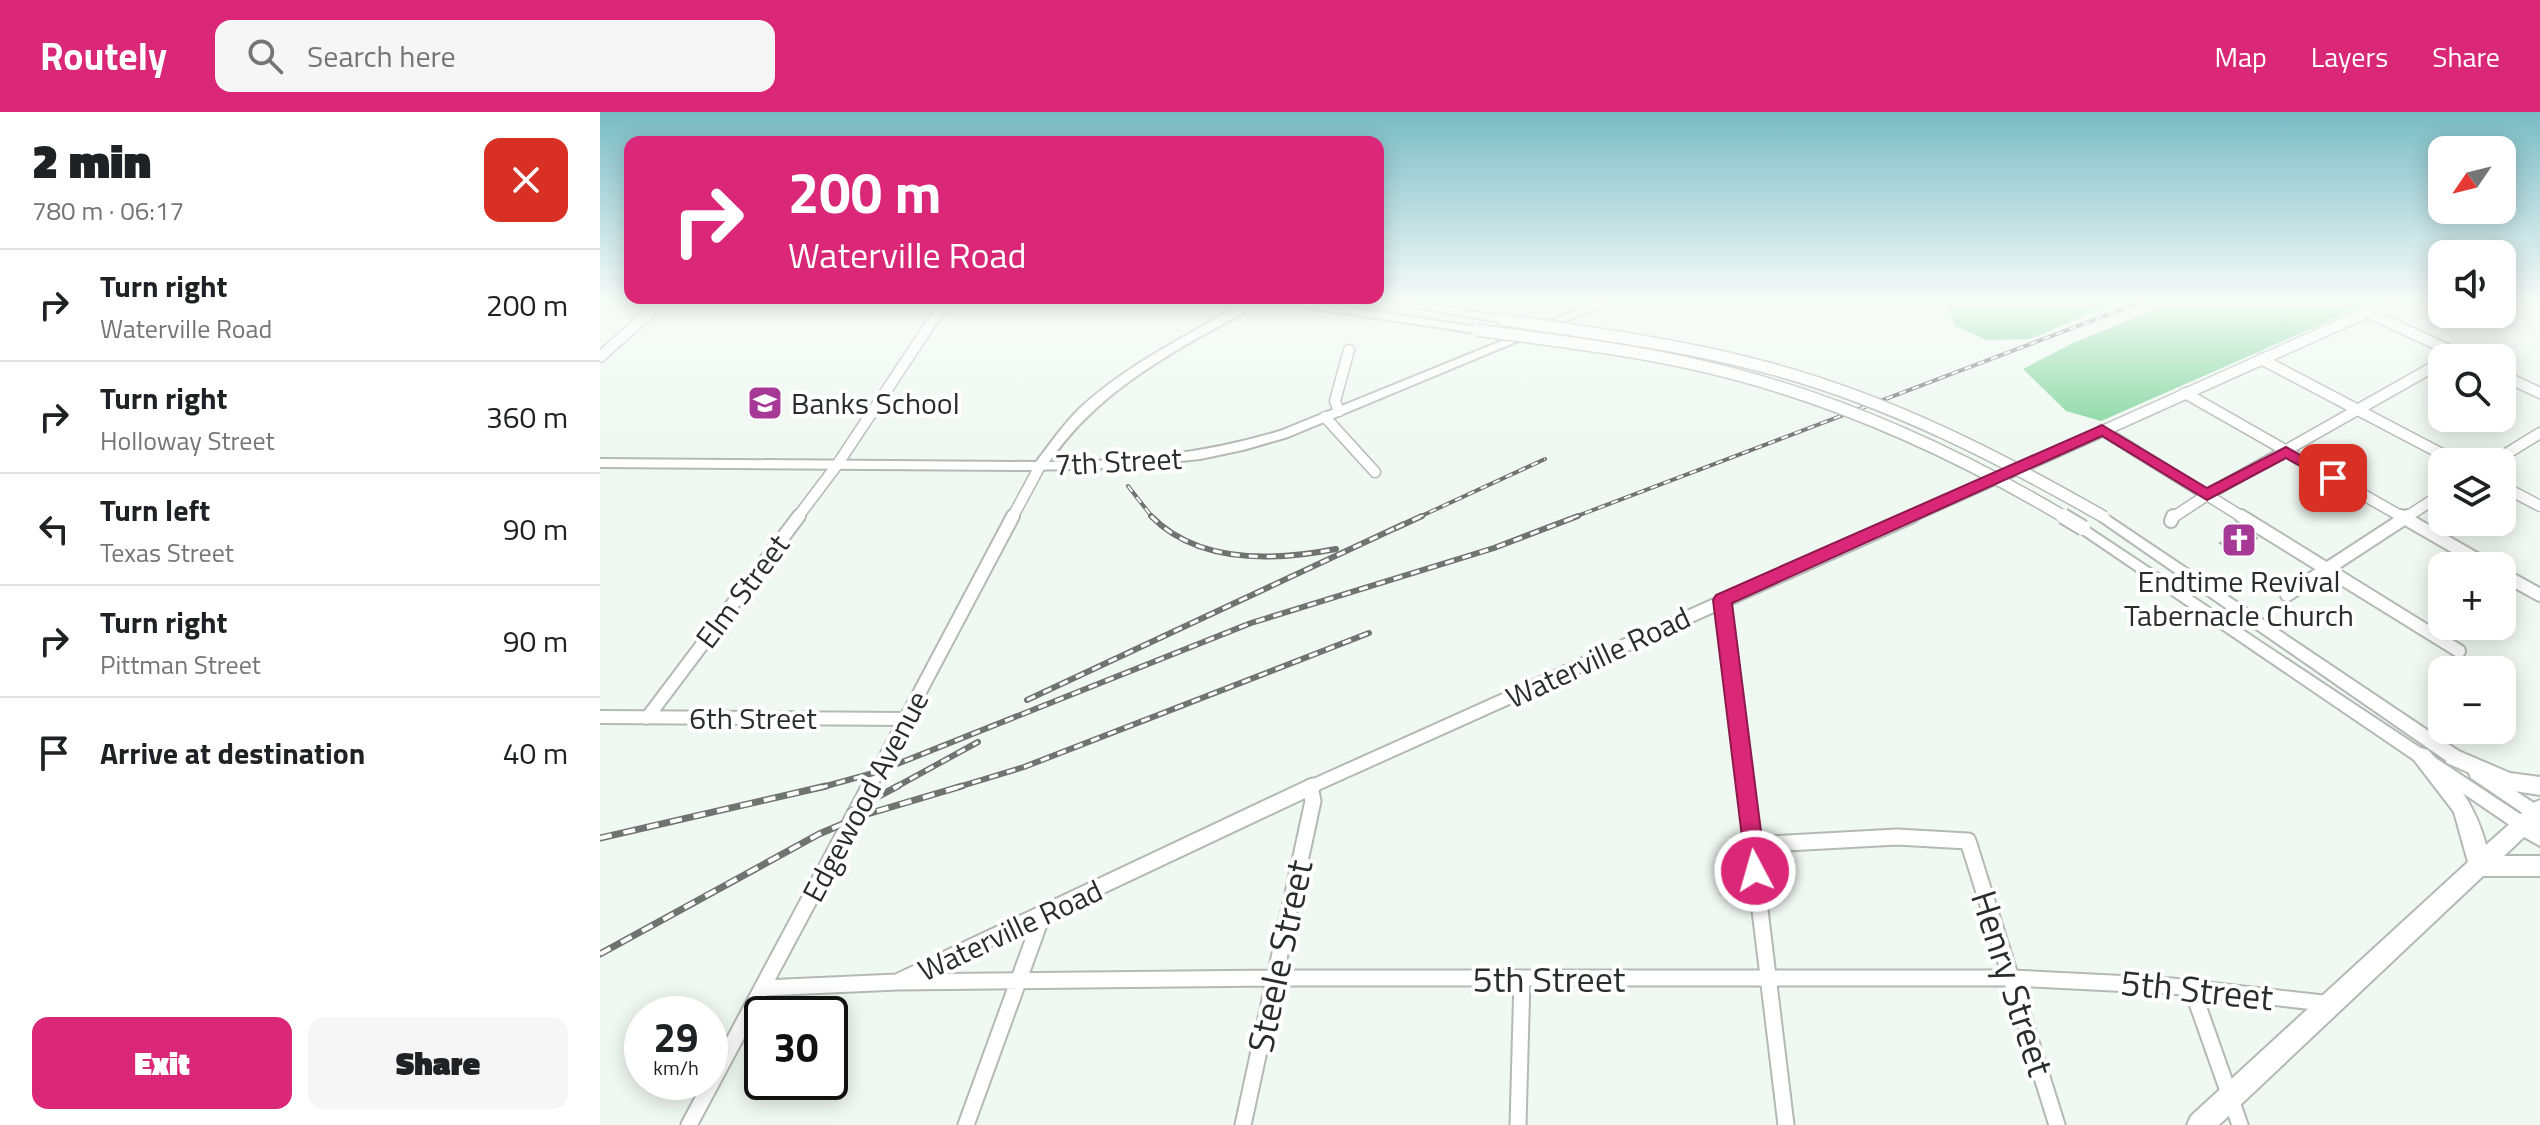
<!DOCTYPE html>
<html lang="en">
<head>
<meta charset="utf-8">
<style>
	:root { --surface:#fff; --page:#f6f6f6; --text:#202124; --muted:#757577; --line:#e0e0e0; --accent:#db2777 }
	body { margin:0; font-family:"Titillium Web",sans-serif; background:var(--page); color:var(--text); height:100vh; display:flex; flex-direction:column; font-size:30px; white-space:nowrap }
	* { box-sizing:border-box; margin:0 }
	p { font-size:26px; color:var(--muted) }
	.icon { flex:none; width:44px; height:44px; fill:none; stroke:currentColor; stroke-width:2; stroke-linecap:round; stroke-linejoin:round }
	.map { position:relative; flex:1; overflow:hidden }
	.sheet { display:flex; flex-direction:column; background:var(--surface); width:600px }
	.sheet>* { flex:none }
	.top-card { position:absolute; left:24px; top:24px; width:760px; height:168px; border-radius:16px; box-shadow:0 4px 20px #0003; background:#db2777; color:#fff; overflow:hidden }
	.needle { width:52px; rotate:235deg }
	.tools { position:absolute; left:1828px; top:24px; display:grid; gap:16px }
	.tools a { display:grid; place-items:center; width:88px; height:88px; border-radius:16px; background:var(--surface); box-shadow:0 4px 20px #0003; font-size:40px }
	.speed { position:absolute; left:24px; top:884px; display:flex; gap:16px; font-size:40px; font-weight:700; text-align:center }
	.speed>* { display:grid; place-content:center; width:104px; height:104px; border-radius:50%; background:var(--surface); box-shadow:0 4px 20px #0003; line-height:1 }
	.speed small { font-size:20px; font-weight:400 }
	.speed .limit { border:4px solid #111; border-radius:12px; background:#fff; color:#111 }
	.pin { position:absolute; display:grid; place-items:center; width:68px; height:68px; color:#fff; margin:-34px; border-radius:16px; box-shadow:0 4px 12px #0006 }
	.me { position:absolute; width:88px; margin:-44px; rotate:354deg; stroke-linejoin:round; filter:drop-shadow(0 0 6px #0008) }
	.turn { display:flex; align-items:center; gap:28px; height:168px; padding:0 32px; font-size:36px }
	.turn .icon { width:104px; height:104px; stroke-width:2.5 }
	.turn b { display:block; font-size:56px; line-height:68px }
	.round { display:grid; place-items:center; flex:none; width:84px; height:84px; border-radius:16px; background:var(--page) }
	.summary { display:flex; align-items:center; justify-content:space-between; height:136px; padding:0 32px }
	h1 { font-size:48px; font-weight:800; line-height:60px }
	.action { display:flex; gap:16px; margin-top:auto; padding:16px 32px }
	.action a { flex:1; height:92px; border-radius:16px; background:var(--accent); color:#fff; font-size:32px; font-weight:800; line-height:92px; text-align:center }
	.action a+a { background:var(--page); color:var(--text) }
	ul { padding:0; list-style:none }
	li { display:flex; align-items:center; gap:24px; height:112px; padding:0 32px; border-top:2px solid var(--line) }
	li div { flex:1 }
	li b { display:block; font-size:30px }
	li em { font-style:normal }
	header { display:flex; align-items:center; gap:48px; box-sizing:border-box; height:112px; padding:0 40px; background:var(--accent); color:#fff }
	header strong { font-size:38px }
	nav { display:flex; gap:44px; margin-inline-start:auto; font-size:28px }
	.search { width:560px; height:72px; background:var(--page); display:flex; align-items:center; gap:20px; box-sizing:border-box; padding:0 28px; border-radius:16px; color:var(--muted); font-size:30px }
	main { display:flex; flex:1; min-height:0 }
	.map>svg:first-child { display:block }
	.forest { fill:#80d49c }
	.building { fill:#d4dbd6; stroke:#aab1ac; stroke-width:2 }
	.lines { fill:none; stroke-linecap:round; stroke-linejoin:round }
	.minor-far2-casing { stroke:#b3b9b4; stroke-width:13 }
	.minor-far1-casing { stroke:#b3b9b4; stroke-width:16 }
	.minor-casing { stroke:#b3b9b4; stroke-width:19 }
	.tertiary-casing { stroke:#b3b9b4; stroke-width:4 }
	.primary-casing { stroke:#b3b9b4; stroke-width:4 }
	.minor-far2 { stroke:#fff; stroke-width:10 }
	.minor-far1 { stroke:#fff; stroke-width:12 }
	.minor { stroke:#fff; stroke-width:15 }
	.tertiary { fill:#fff; fill-rule:evenodd }
	.primary { fill:#fff; fill-rule:evenodd }
	.rail-far2-casing { stroke:#6f7470; stroke-width:4 }
	.rail-far1-casing { stroke:#6f7470; stroke-width:6 }
	.rail-casing { stroke:#6f7470; stroke-width:7 }
	.rail-far2 { stroke:#fff; stroke-width:2; stroke-dasharray:7; stroke-linecap:butt }
	.rail-far1 { stroke:#fff; stroke-width:3; stroke-dasharray:9; stroke-linecap:butt }
	.rail { stroke:#fff; stroke-width:4; stroke-dasharray:12; stroke-linecap:butt }
	.tertiary-bridge-far1-casing { stroke:#b3b9b4; stroke-width:14; stroke-linecap:butt }
	.tertiary-bridge-casing { stroke:#b3b9b4; stroke-width:18; stroke-linecap:butt }
	.tertiary-bridge-far1 { stroke:#fff; stroke-width:11 }
	.tertiary-bridge { stroke:#fff; stroke-width:14 }
	.route { fill:#db2777; stroke:#8e194d; stroke-width:2 }
	.labels { text-anchor:middle; dominant-baseline:central; stroke-width:8; stroke-linejoin:round; paint-order:stroke }
	.poi-label { font-size:30px; fill:#2a2d2b; stroke:#fff; text-anchor:start }
	.street-label { font-size:30px; fill:#2a2d2b; stroke:#fff }
	.near-street-label { font-size:36px; fill:#2a2d2b; stroke:#fff }
</style>
</head>
<body>
<header>
<strong>Routely</strong>
<div class="search"><svg class="icon" aria-label="search" viewBox="0 0 24 24"><circle cx="10" cy="10" r="6"/><path d="M15 15l6 6"/></svg>Search here</div>
<nav><a>Map</a><a>Layers</a><a>Share</a></nav>
</header>
<main>
<section class="sheet">
<div class="summary"><div><h1>2 min</h1><p>780 m · 06:17</p></div><a class="round" style="background:#d93025;color:#fff"><svg class="icon" aria-label="close" viewBox="0 0 24 24"><path d="M6 6l12 12M18 6L6 18"/></svg></a></div>
<ul>
<li><svg class="icon" aria-label="right" viewBox="0 0 24 24"><path d="M7 20v-9h11M14 6l5 5-5 5"/></svg><div><b>Turn right</b><p>Waterville Road</p></div><em>200 m</em></li>
<li><svg class="icon" aria-label="right" viewBox="0 0 24 24"><path d="M7 20v-9h11M14 6l5 5-5 5"/></svg><div><b>Turn right</b><p>Holloway Street</p></div><em>360 m</em></li>
<li><svg class="icon" aria-label="left" viewBox="0 0 24 24"><path d="M17 20v-9H6M10 6l-5 5 5 5"/></svg><div><b>Turn left</b><p>Texas Street</p></div><em>90 m</em></li>
<li><svg class="icon" aria-label="right" viewBox="0 0 24 24"><path d="M7 20v-9h11M14 6l5 5-5 5"/></svg><div><b>Turn right</b><p>Pittman Street</p></div><em>90 m</em></li>
<li><svg class="icon" aria-label="arrive" viewBox="0 0 24 24"><path d="M6 21V4h12l-3 4 3 4H6"/></svg><div><b>Arrive at destination</b></div><em>40 m</em></li>
</ul>
<div class="action"><a>Exit</a><a>Share</a></div>
</section>
<div class="map">
<svg width="1940" height="1013" viewBox="0 0 1940 1013">
	<rect width="100%" height="100%" fill="#f0f8f2"/>
	<!-- forest -->
	<path class="forest" d="M 1347,190 L 1517,190 L 1430,227 L 1386,228 L 1354,213 Z
		M 1574,190 L 1772,190 L 1501,309 L 1466,299 L 1423,257 L 1475,230 Z"/>
	<!-- building -->
	<path class="building" d="M 1645,418 L 1657,426 L 1637,442 L 1620,431 Z"/>
	<g class="lines">
		<defs>
			<path id="minor-far2" d="M 1767,200 L 1866,246
				M 0,245 L 50,200
				M 1661,247 L 1857,350
				M 1902,263 L 1940,281
				M 1585,281 L 1804,406
				M 739,299 L 735,289 L 749,238
				M 725,305 L 775,360
				M 1502,318 L 1644,406
				M 1893,350 L 1940,321
				M 1902,374 L 1940,394
				M 197,406 L 237,353 L 345,190
				M 412,406 L 440,354
				M 1309,406 L 1790,190
				M 1572,406 L 1607,383 L 1842,250
				M 1805,406 L 1842,382"/>
			<path id="minor-far1" d="M 1641,404 L 1859,539
				M 1801,404 L 1888,454
				M 1571,409 L 1573,404
				M 1902,462 L 1940,483
				M 1687,483 L 1808,404
				M 1122,488 L 1145,676
				M 0,605 L 306,607
				M 47,606 L 199,404
				M 269,676 L 413,404
				M 708,676 L 1313,404"/>
			<path id="minor" d="M 1145,674 L 1186,1013
				M 1152,733 L 1297,725 L 1368,729 L 1457,1013
				M 297,870 L 713,674
				M 1591,874 L 1640,1013
				M 164,876 L 297,870 L 673,866 L 1413,866 L 1572,874 L 1732,892
				M 89,1013 L 270,674
				M 366,1013 L 442,804
				M 643,1013 L 713,689 L 710,675
				M 918,1013 L 922,867"/>
			<path id="tertiary" d="M 645,190 L 658,190 C 639,205 615,216 594,228 C 536,262 488,294 449,350 C 528,350 604,342 680,319 L 997,190 L 1012,190 L 688,325 L 643,338 L 600,347 L 514,356 L 427,358 L 0,355 L 0,347 L 436,350 C 450,332 463,313 479,297 C 527,252 589,223 645,190 Z
				M 684,190 L 713,190 L 877,215 L 882,218 L 877,221 L 689,193 Z
				M 787,190 L 814,190 L 904,205 L 909,208 L 904,211 Z
				M 1504,401 L 1866,644 L 1868,649 L 1866,654 L 1860,655 L 1854,654 L 1499,408 L 1498,405 Z
				M 1483,412 L 1929,708 L 1931,713 L 1929,718 L 1923,720 L 1917,718 L 1478,419 L 1477,416 L 1478,413 Z
				M 1877,654 L 1940,695 L 1940,707 L 1930,706 L 1871,666 L 1869,661 L 1871,656 Z"/>
			<path id="primary" d="M 1821,636 L 1828,638 C 1855,667 1876,694 1886,733 L 1933,691 L 1940,688 L 1940,734 L 1924,725 L 1904,744 L 1940,744 L 1940,764 L 1883,764 L 1619,1013 L 1587,1013 L 1591,1004 L 1868,750 L 1854,700 L 1811,644 L 1814,638 Z
				M 1854,637 L 1910,661 L 1940,665 L 1940,683 L 1908,678 L 1847,651 L 1844,645 L 1847,639 Z"/>
		</defs>
		<!-- minor-far2 casing -->
		<use href="#minor-far2" class="minor-far2-casing"/>
		<!-- minor-far1 casing -->
		<use href="#minor-far1" class="minor-far1-casing"/>
		<!-- minor casing -->
		<use href="#minor" class="minor-casing"/>
		<!-- tertiary casing -->
		<use href="#tertiary" class="tertiary-casing"/>
		<!-- primary casing -->
		<use href="#primary" class="primary-casing"/>
		<!-- minor-far2 -->
		<use href="#minor-far2" class="minor-far2"/>
		<!-- minor-far1 -->
		<use href="#minor-far1" class="minor-far1"/>
		<!-- minor -->
		<use href="#minor" class="minor"/>
		<!-- tertiary -->
		<use href="#tertiary" class="tertiary"/>
		<!-- primary -->
		<use href="#primary" class="primary"/>
		<defs>
			<path id="rail-far2" d="M 528,374 L 553,406
				M 817,406 L 945,347
				M 972,406 L 1541,190"/>
			<path id="rail-far1" d="M 551,404 C 598,452 675,449 736,437
				M 796,416 L 822,404
				M 427,588 L 804,412
				M 219,676 L 277,660 L 651,511 L 894,436 L 978,404
				M 294,676 L 378,630
				M 355,676 L 424,655 L 769,521"/>
			<path id="rail" d="M 251,699 L 298,674
				M 0,726 L 226,674
				M 0,842 L 219,722 L 264,703 L 362,674"/>
		</defs>
		<!-- rail-far2 casing -->
		<use href="#rail-far2" class="rail-far2-casing"/>
		<!-- rail-far1 casing -->
		<use href="#rail-far1" class="rail-far1-casing"/>
		<!-- rail casing -->
		<use href="#rail" class="rail-casing"/>
		<!-- rail-far2 -->
		<use href="#rail-far2" class="rail-far2"/>
		<!-- rail-far1 -->
		<use href="#rail-far1" class="rail-far1"/>
		<!-- rail -->
		<use href="#rail" class="rail"/>
		<defs>
			<path id="tertiary-bridge-far1" d="M 904,208 C 994,221 1084,233 1172,257 C 1290,289 1399,345 1504,405
				M 877,218 C 949,228 1022,236 1093,252 C 1225,281 1350,337 1466,406"/>
			<path id="tertiary-bridge" d="M 1463,404 L 1483,416"/>
		</defs>
		<!-- tertiary-bridge-far1 casing -->
		<use href="#tertiary-bridge-far1" class="tertiary-bridge-far1-casing"/>
		<!-- tertiary-bridge casing -->
		<use href="#tertiary-bridge" class="tertiary-bridge-casing"/>
		<!-- tertiary-bridge-far1 -->
		<use href="#tertiary-bridge-far1" class="tertiary-bridge-far1"/>
		<!-- tertiary-bridge -->
		<use href="#tertiary-bridge" class="tertiary-bridge"/>
	</g>
	<!-- sky -->
	<linearGradient id="sky" x2="0" y2="1"><stop stop-color="#79bbc4"/><stop offset="0.57" stop-color="#f8fcf9"/><stop offset="1" stop-color="#f8fcf9" stop-opacity="0"/></linearGradient>
	<rect width="1940" height="332" fill="url(#sky)"/>
	<!-- route -->
	<path class="route" d="M 1502,313 L 1607,376 L 1686,335 L 1741,366 L 1739,370 L 1728,370 L 1686,346 L 1607,388 L 1502,324 L 1132,491 L 1166,759 L 1163,766 L 1155,769 L 1147,766 L 1113,488 L 1116,483 Z"/>
	<!-- icons -->
	<defs>
		<symbol id="school-square" viewBox="-11 -11 22 22"><rect x="-9" y="-9" width="18" height="18" rx="4" fill="#a63896" stroke="#fff"/><path d="M0-5L7-2L0 1L-7-2ZM-4 1L0 2.5L4 1V4Q0 6-4 4Z" fill="#fff"/></symbol>
		<symbol id="church-square" viewBox="-11 -11 22 22"><rect x="-9" y="-9" width="18" height="18" rx="4" fill="#a63896" stroke="#fff"/><path d="M-1.2-6h2.4v3.5h3.3v2.4h-3.3V6h-2.4V-.1h-3.3v-2.4h3.3Z" fill="#fff"/></symbol>
	</defs>
	<g fill-rule="evenodd">
		<use href="#school-square" x="145" y="271" width="40" height="40"/>
		<use href="#church-square" x="1619" y="408" width="40" height="40"/>
	</g>
	<g class="labels">
		<!-- poi labels -->
		<g class="poi-label">
			<text x="191" y="291">Banks School</text>
			<text x="1639" y="469" text-anchor="middle">Endtime Revival<tspan x="1639" dy="34">Tabernacle Church</tspan></text>
		</g>
		<!-- street labels -->
		<g class="street-label">
			<text transform="translate(518 349) rotate(-3)">7th Street</text>
			<text transform="translate(142 479) rotate(-53)">Elm Street</text>
			<text transform="translate(998 545) rotate(-25)">Waterville Road</text>
			<text x="153" y="606">6th Street</text>
			<text transform="translate(265 684) rotate(-62)">Edgewood Avenue</text>
			<text transform="translate(410 818) rotate(-25)">Waterville Road</text>
		</g>
		<!-- near-street labels -->
		<g class="near-street-label">
			<text transform="translate(679 844) rotate(-78)">Steele Street</text>
			<text x="949" y="866">5th Street</text>
			<text transform="translate(1413 871) rotate(72)">Henry Street</text>
			<text transform="translate(1597 877) rotate(6)">5th Street</text>
		</g>
	</g>
</svg>
<div class="tools">
<a><svg class="needle" viewBox="-14 -14 28 28"><path d="M0-13l5 13h-10z" fill="#e53935"/><path d="M0 13l5-13h-10z" fill="#757577"/></svg></a>
<a><svg class="icon" aria-label="sound" viewBox="0 0 24 24"><path d="M4 9h4l5-4v14l-5-4H4zM17 9q2 3 0 6"/></svg></a>
<a><svg class="icon" aria-label="search" viewBox="0 0 24 24"><circle cx="10" cy="10" r="6"/><path d="M15 15l6 6"/></svg></a>
<a><svg class="icon" aria-label="layers" viewBox="0 0 24 24"><path d="M12 4l9 5-9 5-9-5zM3 14l9 5 9-5"/></svg></a>
<a>+</a>
<a>−</a>
</div>
<div class="speed"><div>29<small>km/h</small></div><div class="limit">30</div></div>
<div class="pin" style="left:1733px;top:366px;background:#d93025"><svg class="icon" aria-label="arrive" viewBox="0 0 24 24"><path d="M6 21V4h12l-3 4 3 4H6"/></svg></div>
<svg class="me" style="left:1155px;top:759px" viewBox="-20 -20 40 40"><circle r="17" fill="#db2777" stroke="#fff" stroke-width="3"/><path d="M0-11L8 9 0 5-8 9z" fill="#fff"/></svg>
<div class="top-card">
<div class="turn"><svg class="icon" aria-label="right" viewBox="0 0 24 24"><path d="M7 20v-9h11M14 6l5 5-5 5"/></svg><div><b>200 m</b>Waterville Road</div></div>
</div>
</div>
</main>
</body>
</html>
